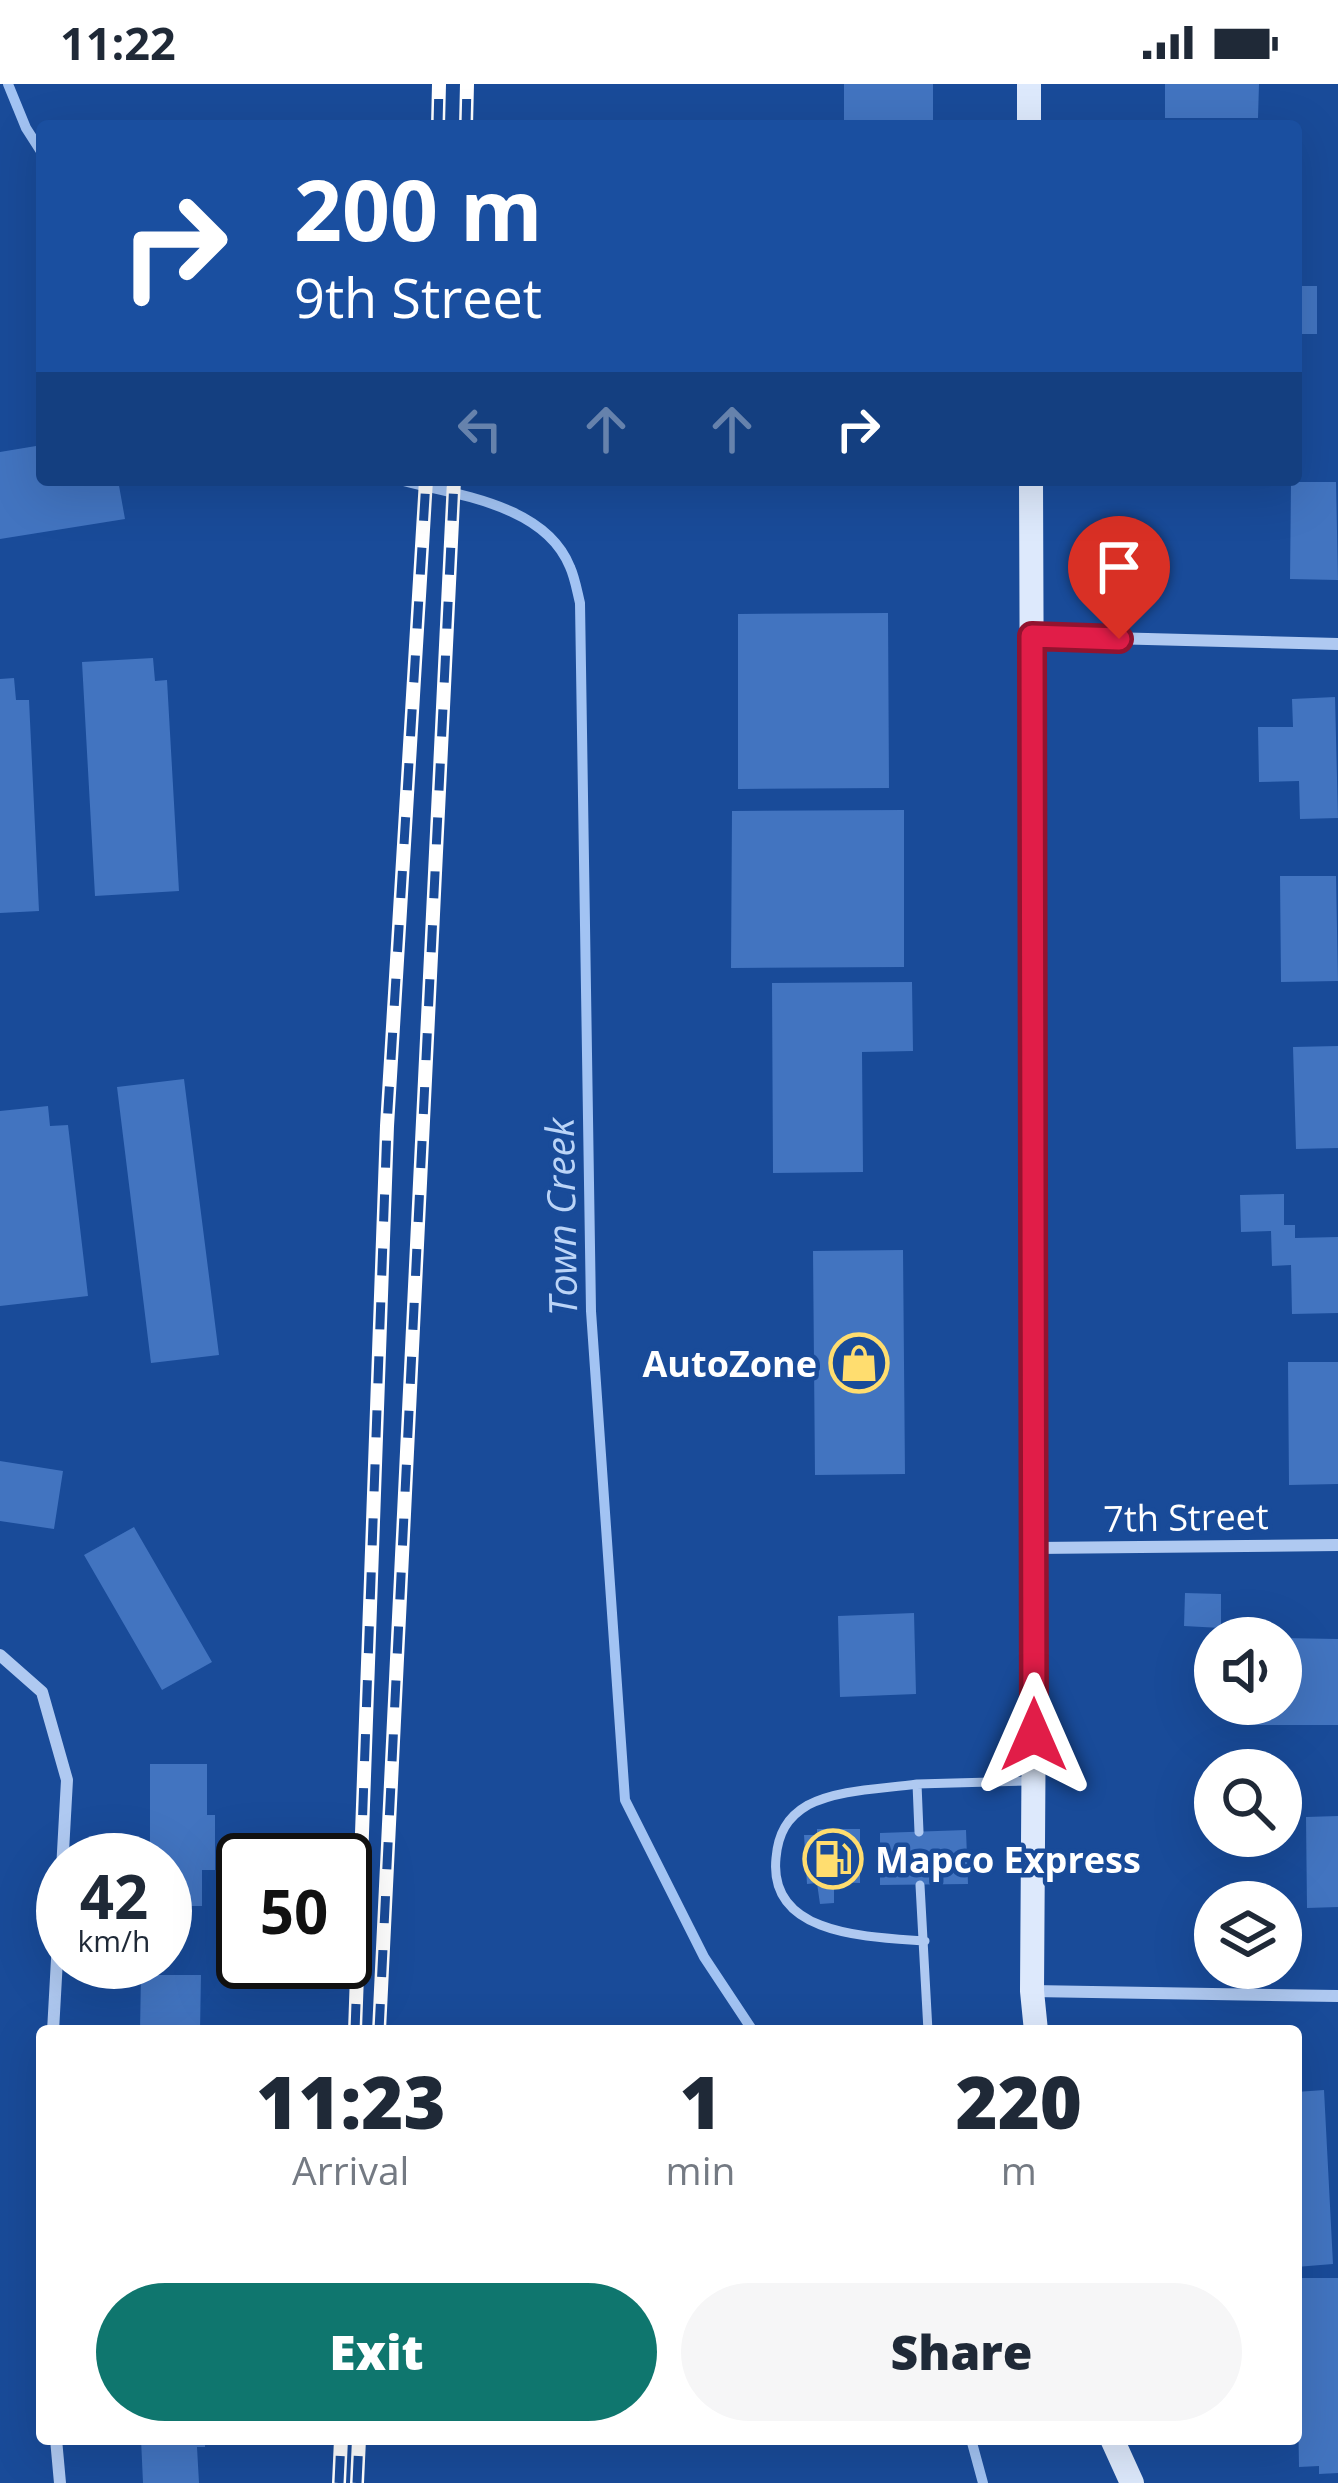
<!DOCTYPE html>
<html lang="en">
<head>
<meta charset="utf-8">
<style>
	:root { --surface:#fff; --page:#f6f6f7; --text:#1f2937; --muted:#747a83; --accent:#0f766e }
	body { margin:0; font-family:"Open Sans",sans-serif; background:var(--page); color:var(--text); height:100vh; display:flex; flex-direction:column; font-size:45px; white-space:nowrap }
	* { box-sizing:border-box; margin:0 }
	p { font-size:39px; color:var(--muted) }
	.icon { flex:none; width:66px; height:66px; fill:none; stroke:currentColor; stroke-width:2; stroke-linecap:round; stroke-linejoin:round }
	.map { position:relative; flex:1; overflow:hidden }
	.details { position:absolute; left:36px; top:1941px; width:1266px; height:420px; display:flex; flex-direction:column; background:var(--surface); border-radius:12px; box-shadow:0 12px 48px #0002 }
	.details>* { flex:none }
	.banner { position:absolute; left:36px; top:36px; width:1266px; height:366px; border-radius:12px; box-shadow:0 12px 48px #0002; background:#1a4fa0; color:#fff; overflow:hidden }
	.fabs { position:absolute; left:1194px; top:1533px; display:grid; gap:24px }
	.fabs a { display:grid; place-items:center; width:108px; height:108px; border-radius:50%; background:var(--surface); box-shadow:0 12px 48px #0002; font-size:60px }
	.speed { position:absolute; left:36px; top:1749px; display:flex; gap:24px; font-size:60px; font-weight:700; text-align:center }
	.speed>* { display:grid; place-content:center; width:156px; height:156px; border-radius:50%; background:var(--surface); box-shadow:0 12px 48px #0002; line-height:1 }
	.speed small { font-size:30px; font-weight:400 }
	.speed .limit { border:6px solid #111; border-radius:18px; background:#fff; color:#111 }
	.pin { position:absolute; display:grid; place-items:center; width:102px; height:102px; color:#fff; margin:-123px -51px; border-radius:50% 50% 50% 0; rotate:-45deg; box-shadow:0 0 12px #0007 }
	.pin .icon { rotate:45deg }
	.me { position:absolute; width:132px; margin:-66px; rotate:0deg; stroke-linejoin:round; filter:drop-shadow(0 0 9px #0008) }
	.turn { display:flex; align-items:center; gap:42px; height:252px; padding:0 60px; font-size:54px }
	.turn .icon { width:156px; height:156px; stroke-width:2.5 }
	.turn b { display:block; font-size:84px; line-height:102px }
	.lanes { display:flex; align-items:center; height:114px; padding:0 60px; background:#0003; justify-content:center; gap:60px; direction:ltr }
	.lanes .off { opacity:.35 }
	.eta { display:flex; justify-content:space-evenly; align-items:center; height:204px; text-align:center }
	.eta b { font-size:72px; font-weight:800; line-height:84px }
	.cta { display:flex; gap:24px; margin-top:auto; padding:24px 60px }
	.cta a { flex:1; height:138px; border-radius:72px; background:var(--accent); color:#fff; font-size:48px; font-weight:800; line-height:138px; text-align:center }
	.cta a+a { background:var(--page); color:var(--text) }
	.status { display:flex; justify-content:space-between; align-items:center; height:84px; padding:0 60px; background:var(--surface); direction:ltr }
	.status svg { height:33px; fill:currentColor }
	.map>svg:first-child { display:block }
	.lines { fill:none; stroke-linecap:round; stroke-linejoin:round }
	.stream { stroke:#a2c3f3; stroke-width:10 }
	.building { fill:#4274c0 }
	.lane { stroke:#afc9f1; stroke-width:9 }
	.street { stroke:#afc9f1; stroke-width:12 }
	.secondary { stroke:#dde9fc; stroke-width:24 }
	.rail-casing { stroke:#fff; stroke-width:14 }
	.rail { stroke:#194b99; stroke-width:9; stroke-dasharray:27; stroke-linecap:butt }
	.route-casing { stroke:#92132f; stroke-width:30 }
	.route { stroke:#e11d48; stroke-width:21 }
	.labels { text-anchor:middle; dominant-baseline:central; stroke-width:9; stroke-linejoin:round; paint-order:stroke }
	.poi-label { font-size:36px; font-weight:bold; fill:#fff; stroke:#194b99; text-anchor:end }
	.street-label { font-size:36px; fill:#fff; stroke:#194b99 }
	.water-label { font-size:39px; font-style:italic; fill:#bbd4f7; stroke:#194b99 }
</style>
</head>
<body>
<div class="status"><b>11:22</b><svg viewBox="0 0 49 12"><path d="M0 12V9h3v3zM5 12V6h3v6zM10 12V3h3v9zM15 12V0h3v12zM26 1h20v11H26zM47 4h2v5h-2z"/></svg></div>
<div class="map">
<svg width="1338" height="2399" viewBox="0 0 1338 2399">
	<rect width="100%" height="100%" fill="#194b99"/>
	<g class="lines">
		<!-- stream -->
		<path class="stream" d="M 8,0 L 26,44 L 42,69
			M 399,396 C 456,411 545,420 570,483 C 575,494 577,507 580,519 L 591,1227 L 625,1716 L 704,1873 L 753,1947
			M 971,2355 L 983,2399"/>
	</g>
	<!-- building -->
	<path class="building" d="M 844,0 L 933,0 L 933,40 L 844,40 Z
		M 1165,0 L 1259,0 L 1258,34 L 1165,34 Z
		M 1296,202 L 1317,202 L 1317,250 L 1296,250 Z
		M 42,361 L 42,396 L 118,396 L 125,435 L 0,455 L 0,368 Z
		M 1291,398 L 1336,398 L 1338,496 L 1290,495 Z
		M 888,529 L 889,704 L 738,705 L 738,530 Z
		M 153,574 L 155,597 L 167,596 L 179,807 L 95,812 L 82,578 Z
		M 14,594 L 16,616 L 29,616 L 39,827 L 0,829 L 0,595 Z
		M 1335,613 L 1338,734 L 1300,735 L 1299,697 L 1259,698 L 1258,643 L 1293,643 L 1292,615 Z
		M 904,726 L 904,883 L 731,884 L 732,727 Z
		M 1280,792 L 1336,792 L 1338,897 L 1281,898 Z
		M 912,898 L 913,967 L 862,968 L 863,1088 L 773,1089 L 772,899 Z
		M 1338,962 L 1338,1064 L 1296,1065 L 1293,963 Z
		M 184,995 L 219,1271 L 151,1279 L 117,1003 Z
		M 48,1022 L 50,1042 L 68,1041 L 88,1212 L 0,1222 L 0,1027 Z
		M 1284,1110 L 1284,1141 L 1295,1141 L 1295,1154 L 1338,1153 L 1338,1229 L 1292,1230 L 1291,1181 L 1272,1182 L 1271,1147 L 1241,1148 L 1240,1111 Z
		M 903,1166 L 905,1390 L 815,1391 L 813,1167 Z
		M 1288,1278 L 1338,1278 L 1338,1400 L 1289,1401 Z
		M 0,1377 L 63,1387 L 54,1445 L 0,1437 Z
		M 134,1443 L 212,1578 L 162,1606 L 84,1471 Z
		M 1185,1509 L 1221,1510 L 1221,1544 L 1184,1542 Z
		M 914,1529 L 916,1610 L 840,1613 L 838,1532 Z
		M 1281,1554 L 1338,1555 L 1338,1641 L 1254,1641 L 1254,1620 L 1281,1620 Z
		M 150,1680 L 207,1680 L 207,1731 L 215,1731 L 215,1786 L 202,1786 L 202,1822 L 165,1822 L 165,1776 L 150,1776 Z
		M 1338,1732 L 1338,1823 L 1307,1824 L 1306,1733 Z
		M 817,1745 L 860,1745 L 860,1799 L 834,1798 L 834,1819 L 820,1820 L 817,1799 L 807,1800 L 804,1751 L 817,1751 Z
		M 966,1746 L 968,1800 L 880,1801 L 880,1749 Z
		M 141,1891 L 201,1891 L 200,1947 L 140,1947 Z
		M 1324,2006 L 1333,2180 L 1296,2183 L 1296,2008 Z
		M 1296,2194 L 1338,2194 L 1338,2389 L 1319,2390 L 1319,2382 L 1299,2383 Z
		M 141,2355 L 205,2355 L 205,2363 L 197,2363 L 199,2399 L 143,2399 Z"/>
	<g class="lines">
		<!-- lane -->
		<path class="lane" d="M 917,1700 C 883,1705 839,1705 808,1721 C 787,1733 778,1750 776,1774 C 768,1852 869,1853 925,1857
			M 919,1748 L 917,1700 L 1028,1697
			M 920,1801 L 928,1947"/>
		<!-- street -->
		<path class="street" d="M 1032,552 L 1338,560
			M 1035,1464 L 1338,1461
			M 0,1571 L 42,1608 L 67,1696 L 53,1947
			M 1032,1907 L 1338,1912
			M 56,2355 L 60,2399"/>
		<!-- secondary -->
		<path class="secondary" d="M 1029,0 L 1029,42
			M 1031,396 L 1035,1464 L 1032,1907 L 1036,1947
			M 1112,2355 L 1132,2399"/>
		<defs>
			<path id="rail" d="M 438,42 L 439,0
				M 466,42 L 467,0
				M 355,1947 L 387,1042 L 426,396
				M 379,1947 L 454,396
				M 339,2399 L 341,2355
				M 357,2399 L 359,2355"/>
		</defs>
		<!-- rail casing -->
		<use href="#rail" class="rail-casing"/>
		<!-- rail -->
		<use href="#rail" class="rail"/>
	</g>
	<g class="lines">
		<defs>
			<path id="route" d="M 1034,1651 L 1032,552 L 1119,555"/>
		</defs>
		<!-- route casing -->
		<use href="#route" class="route-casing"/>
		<!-- route -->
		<use href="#route" class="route"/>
	</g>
	<!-- icons -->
	<defs>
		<symbol id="shop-ring" viewBox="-11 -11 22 22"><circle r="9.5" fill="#194b99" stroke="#ffdd6f" stroke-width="1.5"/><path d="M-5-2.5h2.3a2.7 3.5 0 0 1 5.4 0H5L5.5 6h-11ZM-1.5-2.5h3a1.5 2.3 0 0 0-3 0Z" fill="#ffdd6f"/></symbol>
		<symbol id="fuel-ring" viewBox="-11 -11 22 22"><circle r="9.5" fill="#194b99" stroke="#ffdd6f" stroke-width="1.5"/><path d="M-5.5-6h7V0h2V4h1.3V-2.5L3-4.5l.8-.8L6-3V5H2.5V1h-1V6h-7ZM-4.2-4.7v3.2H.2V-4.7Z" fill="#ffdd6f"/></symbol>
	</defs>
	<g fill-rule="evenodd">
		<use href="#shop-ring" x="826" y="1246" width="66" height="66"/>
		<use href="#fuel-ring" x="800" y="1742" width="66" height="66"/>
	</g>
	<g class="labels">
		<!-- poi labels -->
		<g class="poi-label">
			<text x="817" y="1279">AutoZone</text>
			<text x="875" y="1775" text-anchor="start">Mapco Express</text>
		</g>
		<!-- street labels -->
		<g class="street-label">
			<text transform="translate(1186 1433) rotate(-1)">7th Street</text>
		</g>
		<!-- water labels -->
		<g class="water-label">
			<text transform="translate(560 1133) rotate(-91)">Town Creek</text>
		</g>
	</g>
</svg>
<div class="fabs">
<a><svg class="icon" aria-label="sound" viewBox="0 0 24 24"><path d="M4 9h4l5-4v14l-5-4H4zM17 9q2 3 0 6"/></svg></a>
<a><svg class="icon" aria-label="search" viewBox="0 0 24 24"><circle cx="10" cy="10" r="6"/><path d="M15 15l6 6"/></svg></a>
<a><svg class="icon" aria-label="layers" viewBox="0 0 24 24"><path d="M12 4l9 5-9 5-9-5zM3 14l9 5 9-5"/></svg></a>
</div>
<div class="speed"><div>42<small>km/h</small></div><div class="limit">50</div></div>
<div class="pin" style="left:1119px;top:555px;background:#d93025"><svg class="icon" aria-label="arrive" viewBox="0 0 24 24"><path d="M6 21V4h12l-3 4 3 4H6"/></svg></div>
<svg class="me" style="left:1034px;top:1651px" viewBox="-20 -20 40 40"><path d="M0-17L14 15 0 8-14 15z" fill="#e11d48" stroke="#fff" stroke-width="4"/></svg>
<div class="banner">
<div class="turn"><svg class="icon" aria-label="right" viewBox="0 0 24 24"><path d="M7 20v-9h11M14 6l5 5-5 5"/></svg><div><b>200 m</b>9th Street</div></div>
<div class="lanes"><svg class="icon off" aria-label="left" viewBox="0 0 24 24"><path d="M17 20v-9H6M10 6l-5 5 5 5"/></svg><svg class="icon off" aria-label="ahead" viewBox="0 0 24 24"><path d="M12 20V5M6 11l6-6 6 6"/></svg><svg class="icon off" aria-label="ahead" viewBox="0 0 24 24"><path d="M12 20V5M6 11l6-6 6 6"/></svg><svg class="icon" aria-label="right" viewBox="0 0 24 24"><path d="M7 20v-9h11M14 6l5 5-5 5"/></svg></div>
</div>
<section class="details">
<div class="eta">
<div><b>11:23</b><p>Arrival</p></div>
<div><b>1</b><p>min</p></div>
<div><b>220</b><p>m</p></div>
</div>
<div class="cta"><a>Exit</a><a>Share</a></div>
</section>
</div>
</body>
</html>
